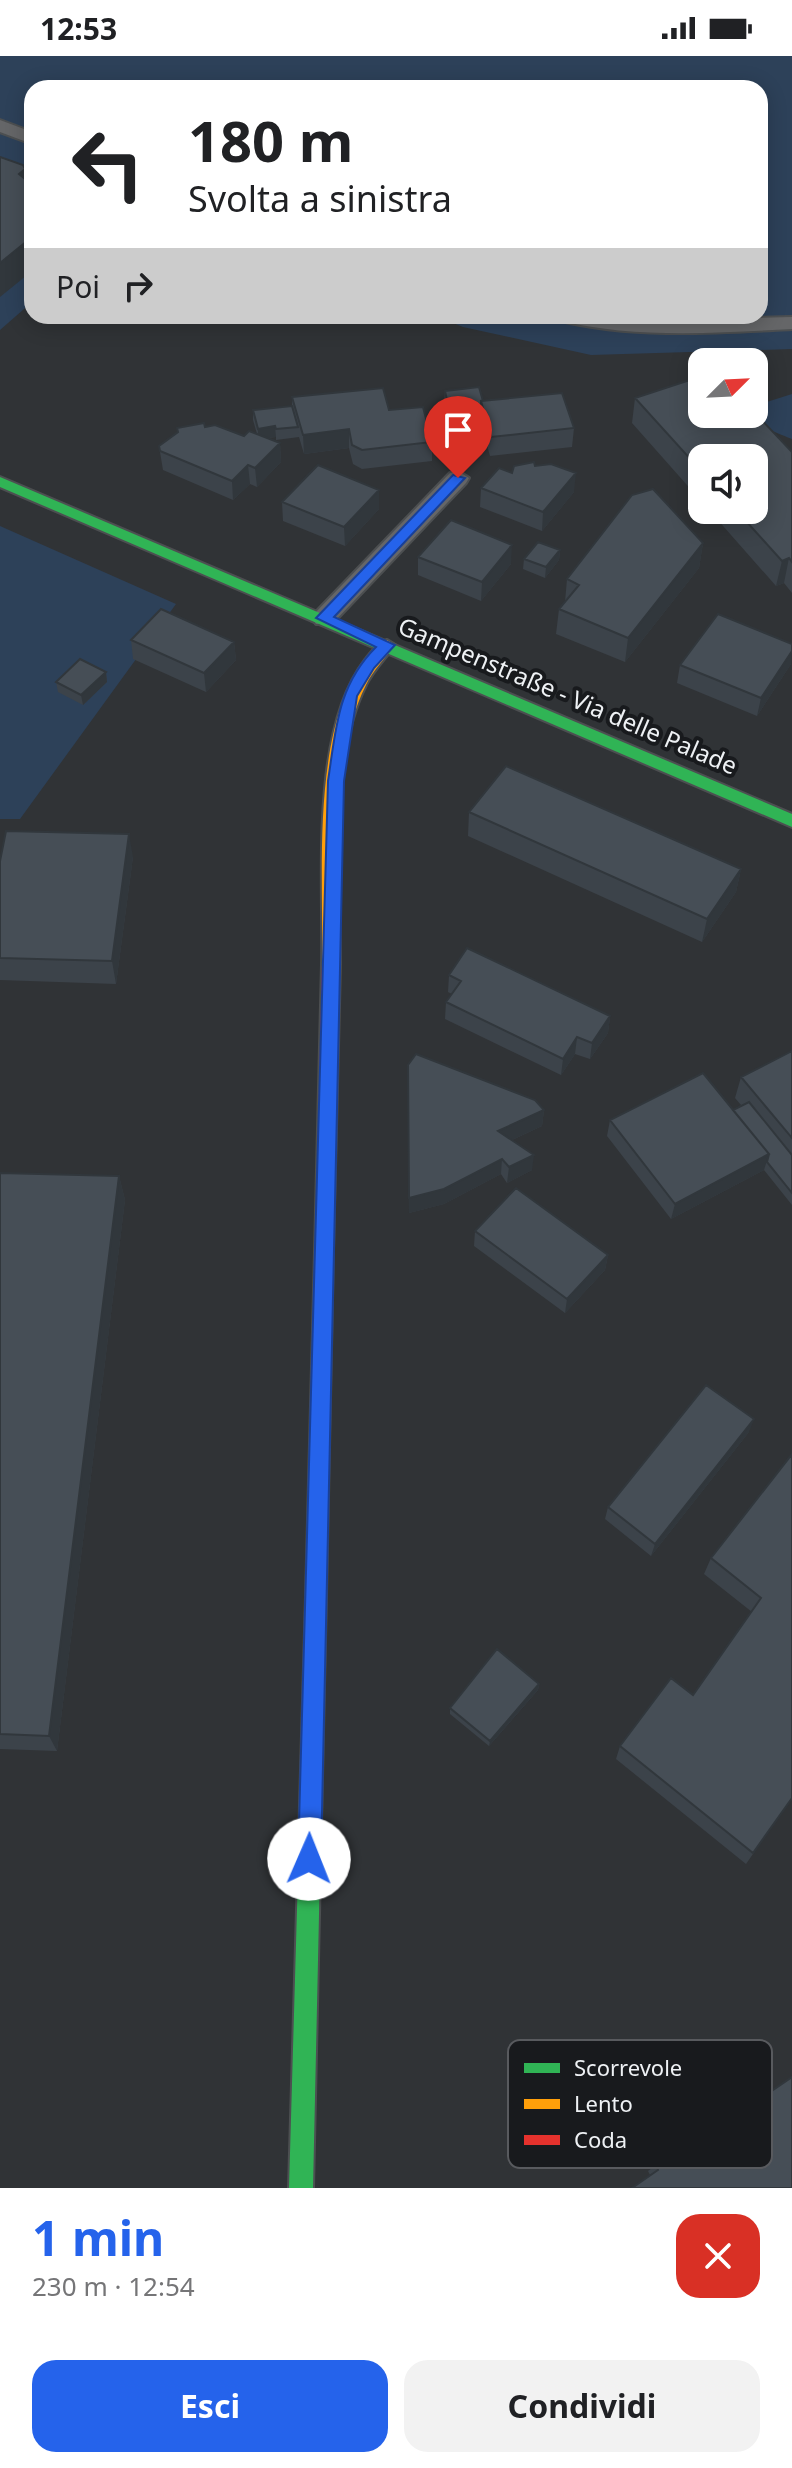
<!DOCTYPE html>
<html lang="it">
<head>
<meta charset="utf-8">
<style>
	:root { --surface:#fff; --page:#f2f2f2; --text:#202124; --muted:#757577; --accent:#2563eb }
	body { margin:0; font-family:"Noto Sans",sans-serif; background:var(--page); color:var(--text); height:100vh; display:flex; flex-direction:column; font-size:30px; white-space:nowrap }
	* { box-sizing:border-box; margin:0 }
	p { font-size:26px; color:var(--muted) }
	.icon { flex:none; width:44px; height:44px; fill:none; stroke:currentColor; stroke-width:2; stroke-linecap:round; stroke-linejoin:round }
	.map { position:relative; height:2132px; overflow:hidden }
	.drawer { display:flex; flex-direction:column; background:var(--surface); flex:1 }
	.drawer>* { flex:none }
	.banner { position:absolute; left:24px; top:24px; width:744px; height:244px; border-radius:24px; box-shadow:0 4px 20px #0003; background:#fff; color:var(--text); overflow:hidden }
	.needle { width:52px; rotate:66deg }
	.fabs { position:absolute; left:688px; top:292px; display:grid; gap:16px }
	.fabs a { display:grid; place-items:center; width:80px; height:80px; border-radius:16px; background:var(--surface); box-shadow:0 4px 20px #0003; font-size:40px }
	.pin { position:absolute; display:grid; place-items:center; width:68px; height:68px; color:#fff; margin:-82px -34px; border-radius:50% 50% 50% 0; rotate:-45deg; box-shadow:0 0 8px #0007 }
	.pin .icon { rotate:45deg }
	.me { position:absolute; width:88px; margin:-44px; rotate:1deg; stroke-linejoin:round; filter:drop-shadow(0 0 6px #0008) }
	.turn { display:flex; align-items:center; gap:28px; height:168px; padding:0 32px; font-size:36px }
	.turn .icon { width:104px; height:104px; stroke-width:2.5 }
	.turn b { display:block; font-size:56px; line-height:68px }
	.then { display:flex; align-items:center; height:76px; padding:0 32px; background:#0003; gap:16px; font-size:30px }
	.round { display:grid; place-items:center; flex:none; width:84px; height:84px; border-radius:24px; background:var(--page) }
	.overview { display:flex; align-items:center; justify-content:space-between; height:136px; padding:0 32px }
	h1 { font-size:48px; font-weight:700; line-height:60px; color:var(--accent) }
	.action { display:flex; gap:16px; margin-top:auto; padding:16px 32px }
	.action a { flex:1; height:92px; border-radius:24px; background:var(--accent); color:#fff; font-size:32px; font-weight:700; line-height:92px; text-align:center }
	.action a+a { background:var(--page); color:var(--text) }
	.status { display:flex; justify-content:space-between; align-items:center; height:56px; padding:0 40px; background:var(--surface); direction:ltr }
	.status svg { height:22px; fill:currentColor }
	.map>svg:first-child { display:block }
	.green { fill:#2d4159 }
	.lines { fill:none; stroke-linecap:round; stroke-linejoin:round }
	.lane-casing { stroke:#4c4f51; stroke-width:4 }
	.fast-casing { stroke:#4c4f51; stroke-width:4 }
	.slow-casing { stroke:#4c4f51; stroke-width:4 }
	.jam-casing { stroke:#4c4f51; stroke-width:4 }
	.lane { fill:#656668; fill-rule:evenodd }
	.fast { fill:#30b455; fill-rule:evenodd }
	.slow { fill:#ff9f0a; fill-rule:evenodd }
	.jam { fill:#e5322d; fill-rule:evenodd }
	.wall { fill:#3c434a }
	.shaded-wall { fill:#31373c }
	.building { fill:#464e56; stroke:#31373c; stroke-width:2 }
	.route { fill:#2563eb; stroke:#184099; stroke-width:2 }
	.labels { text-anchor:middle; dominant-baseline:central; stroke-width:8; stroke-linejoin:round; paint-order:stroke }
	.street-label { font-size:24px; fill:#eef1f4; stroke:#181a1d }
	.key { fill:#181a1d; stroke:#585a5e; stroke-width:2 }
	.key-label { font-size:22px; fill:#eef1f4 }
</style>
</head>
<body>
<div class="status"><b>12:53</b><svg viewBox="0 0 49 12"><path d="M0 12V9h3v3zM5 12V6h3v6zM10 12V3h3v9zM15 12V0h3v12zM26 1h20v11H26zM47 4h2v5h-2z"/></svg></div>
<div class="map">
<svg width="792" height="2132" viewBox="0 0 792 2132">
	<rect width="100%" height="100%" fill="#303336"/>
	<!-- green -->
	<path class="green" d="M 0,0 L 792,0 L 792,293 L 591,299 L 463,271 L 436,260 L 760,260 L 760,32 L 32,32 L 32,246 L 0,274 Z
		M 792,338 L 792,383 C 775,376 754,371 754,350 Z
		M 0,470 L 176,548 L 20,763 L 0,763 Z"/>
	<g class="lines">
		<defs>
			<path id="lane" d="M 0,64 L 32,76 L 32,88 L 0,76 Z
				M 554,260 L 678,264 L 792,261 L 792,273 C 715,277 633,283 557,264 Z
				M 458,415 L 469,422 L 466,427 L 332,568 L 316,568 L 312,562 L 316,556 L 450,417 Z"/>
			<path id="fast" d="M 0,421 L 792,758 L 792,771 L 0,431 Z
				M 316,1530 L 323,1533 L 326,1540 L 313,2132 L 289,2132 L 306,1540 L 309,1533 Z"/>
			<path id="slow" d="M 387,584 L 395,589 C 385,603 373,614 366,629 C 328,704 340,825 340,908 L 331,915 L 322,908 C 324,821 310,676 365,604 C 371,596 378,587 387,584 Z
				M 324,1188 L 331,1190 L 333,1196 L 326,1540 L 323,1547 L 316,1550 L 309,1547 L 306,1540 L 315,1196 L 317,1190 Z"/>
			<path id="jam" d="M 331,901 L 340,908 L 333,1196 L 331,1202 L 324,1204 L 317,1202 L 315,1196 L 322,908 Z"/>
		</defs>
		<!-- lane casing -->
		<use href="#lane" class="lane-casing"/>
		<!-- fast casing -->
		<use href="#fast" class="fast-casing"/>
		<!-- slow casing -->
		<use href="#slow" class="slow-casing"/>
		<!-- jam casing -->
		<use href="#jam" class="jam-casing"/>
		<!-- lane -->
		<use href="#lane" class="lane"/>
		<!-- fast -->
		<use href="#fast" class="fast"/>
		<!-- slow -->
		<use href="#slow" class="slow"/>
		<!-- jam -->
		<use href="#jam" class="jam"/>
	</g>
	<!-- wall -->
	<path class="wall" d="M 445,335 L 574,372 L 572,391 L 490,400 L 480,364 L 480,360 L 449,363 L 444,345 Z
		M 292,341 L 389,354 L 432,386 L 432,405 L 362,413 L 353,408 L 349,392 L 304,398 L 299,381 L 276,384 L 276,381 L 266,382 L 280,387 L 281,406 L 257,431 L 250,428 L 233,444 L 163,414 L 159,390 L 205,371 L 244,380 L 257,378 L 253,364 L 253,354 L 292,350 Z
		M 635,342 L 792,396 L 792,537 L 784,527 L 776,530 L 709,454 L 754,454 L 702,402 L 702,446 L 632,367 Z
		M 535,410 L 574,436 L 542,475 L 480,451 L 481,432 L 512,417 Z
		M 282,446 L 379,453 L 345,490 L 283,465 Z
		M 703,487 L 699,512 L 625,606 L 556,578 L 559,553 L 565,546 L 567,523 Z
		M 560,494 L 559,504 L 545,522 L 523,513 L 524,503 Z
		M 418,501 L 511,508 L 481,545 L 418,519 Z
		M 131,584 L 234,586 L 236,604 L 206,636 L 133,603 Z
		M 791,608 L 757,660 L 677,627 L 680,609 Z
		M 106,616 L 107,626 L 83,649 L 58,636 L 56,626 Z
		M 469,756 L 741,813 L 736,836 L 702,886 L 468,780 Z
		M 133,801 L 116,928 L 0,924 L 0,805 Z
		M 449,919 L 610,960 L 608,977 L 590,1003 L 575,998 L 561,1019 L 445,963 L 446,946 L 452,938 L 448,936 Z
		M 792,995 L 792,1149 L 764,1114 L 671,1163 L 607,1080 L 610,1064 L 733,1054 L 741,1049 L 735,1042 L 741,1021 Z
		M 408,1009 L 544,1054 L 542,1070 L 512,1084 L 532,1114 L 507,1127 L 501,1118 L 444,1148 L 409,1157 Z
		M 0,1117 L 119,1120 L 125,1144 L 57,1695 L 0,1693 Z
		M 475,1175 L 608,1199 L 605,1214 L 565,1257 L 474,1190 Z
		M 749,1376 L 651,1500 L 605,1463 L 608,1451 Z
		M 792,1398 L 792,1742 L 746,1808 L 616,1703 L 620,1690 L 693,1639 L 752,1556 L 704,1518 L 711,1502 Z
		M 539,1628 L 538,1634 L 489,1690 L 450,1658 L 450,1652 Z
		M 716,2073 L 650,2119 L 648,2115 L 656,2109 Z"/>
	<!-- shaded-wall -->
	<path class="shaded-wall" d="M 25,113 L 30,142 L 19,118 Z
		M 32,181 L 32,215 L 0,241 L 0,207 Z
		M 275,370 L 276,381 L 258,383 L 258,373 Z
		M 349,373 L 349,392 L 304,398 L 303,379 Z
		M 280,387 L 281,406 L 257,431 L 255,412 Z
		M 248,409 L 250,428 L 233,444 L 232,425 Z
		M 576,417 L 574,436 L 542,475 L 543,456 Z
		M 379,434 L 379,453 L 345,490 L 344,471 Z
		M 703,487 L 699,512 L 625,606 L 628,582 Z
		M 512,489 L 511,508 L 481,545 L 482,526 Z
		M 560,494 L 559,504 L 545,522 L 546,511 Z
		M 789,502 L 784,527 L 776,530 L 782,505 Z
		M 234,586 L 236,604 L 206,636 L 204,617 Z
		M 792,595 L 791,608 L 757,660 L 761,642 Z
		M 106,616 L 107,626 L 83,649 L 81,639 Z
		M 129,778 L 133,801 L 116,928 L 112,905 Z
		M 741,813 L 736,836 L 702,886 L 707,863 Z
		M 610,960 L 608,977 L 590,1003 L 592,987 Z
		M 577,981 L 575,998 L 561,1019 L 563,1003 Z
		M 544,1054 L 542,1070 L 497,1091 L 498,1075 Z
		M 769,1098 L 764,1114 L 671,1163 L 675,1148 Z
		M 534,1099 L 532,1114 L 507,1127 L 509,1111 Z
		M 502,1103 L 501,1118 L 444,1148 L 409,1157 L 409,1142 Z
		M 119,1120 L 125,1144 L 57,1695 L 49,1680 Z
		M 608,1199 L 605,1214 L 565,1257 L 567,1243 Z
		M 754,1363 L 749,1376 L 651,1500 L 655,1488 Z
		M 539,1628 L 538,1634 L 489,1690 L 490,1685 Z"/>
	<!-- building -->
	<path class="building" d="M 0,101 L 23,109 L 25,113 L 19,118 L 25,123 L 32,117 L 32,181 L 0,207 Z
		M 702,320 L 702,358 L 754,358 L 754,356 L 792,396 L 792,506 L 789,502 L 782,505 L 736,454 L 754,454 L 754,402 L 702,402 L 702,416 L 635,342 Z
		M 479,331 L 483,345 L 481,345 L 481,350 L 449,353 L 445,335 Z
		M 383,332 L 389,354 L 423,351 L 432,386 L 362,394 L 352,389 L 349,373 L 303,379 L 292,341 Z
		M 562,337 L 574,372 L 491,381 L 481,345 Z
		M 292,350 L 298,371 L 276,373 L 275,370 L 258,373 L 253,354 Z
		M 204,367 L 205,371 L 215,369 L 244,380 L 249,375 L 280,387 L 255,412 L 248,409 L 232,425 L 160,395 L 159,390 L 178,376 L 177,372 Z
		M 534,406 L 535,410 L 551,408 L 576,417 L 543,456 L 481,432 L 499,412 L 512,417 L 514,410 Z
		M 318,409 L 379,434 L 344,471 L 282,446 Z
		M 653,433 L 703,487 L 628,582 L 559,553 L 579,529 L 567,523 L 632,439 Z
		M 451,464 L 512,489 L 482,526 L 418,501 Z
		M 538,486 L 560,494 L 546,511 L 524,503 Z
		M 161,553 L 234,586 L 204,617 L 131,584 Z
		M 718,558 L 792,588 L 792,595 L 761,642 L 680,609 Z
		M 80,603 L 106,616 L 81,639 L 56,626 Z
		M 506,710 L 741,813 L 707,863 L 469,756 Z
		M 6,775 L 129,778 L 112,905 L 0,902 L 0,805 Z
		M 467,892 L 610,960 L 592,987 L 577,981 L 563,1003 L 446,946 L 461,925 L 449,919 Z
		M 792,995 L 792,1082 L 741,1021 Z
		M 416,998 L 535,1044 L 544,1054 L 498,1075 L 534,1099 L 509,1111 L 502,1103 L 444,1133 L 409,1142 L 408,1009 Z
		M 703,1017 L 769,1098 L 675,1148 L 610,1064 Z
		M 749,1046 L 792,1099 L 792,1137 L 767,1106 L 769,1098 L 733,1054 Z
		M 0,1117 L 119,1120 L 49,1680 L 0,1678 Z
		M 516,1132 L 608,1199 L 567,1243 L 475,1175 Z
		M 706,1329 L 754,1363 L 655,1488 L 608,1451 Z
		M 792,1398 L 792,1742 L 753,1797 L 620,1690 L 671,1622 L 693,1639 L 761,1542 L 711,1502 Z
		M 497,1593 L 539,1628 L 490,1685 L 450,1652 Z
		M 792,2021 L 792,2132 L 632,2132 L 658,2114 L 656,2109 L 714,2069 L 716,2073 Z"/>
	<!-- route -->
	<path class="route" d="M 453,419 L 465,422 L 334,561 L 395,589 L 374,612 L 357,640 L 344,725 L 321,1803 L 317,1811 L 309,1814 L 301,1811 L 298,1803 L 328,725 C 336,673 337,630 376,591 L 316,562 Z"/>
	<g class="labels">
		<!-- street labels -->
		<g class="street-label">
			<text transform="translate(568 639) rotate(23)">Gampenstraße - Via delle Palade</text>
		</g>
	</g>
	<!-- legend -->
	<rect x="508" y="1984" width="264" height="128" rx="12" class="key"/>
	<rect x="524" y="2007" width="36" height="10" fill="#30b455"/>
	<rect x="524" y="2043" width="36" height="10" fill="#ff9f0a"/>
	<rect x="524" y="2079" width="36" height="10" fill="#e5322d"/>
	<g class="key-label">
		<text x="574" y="2020">Scorrevole</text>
		<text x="574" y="2056">Lento</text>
		<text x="574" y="2092">Coda</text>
	</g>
</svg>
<div class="fabs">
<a><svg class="needle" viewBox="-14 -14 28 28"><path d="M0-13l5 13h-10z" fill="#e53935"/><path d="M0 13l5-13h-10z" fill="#757577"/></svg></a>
<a><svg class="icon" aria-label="sound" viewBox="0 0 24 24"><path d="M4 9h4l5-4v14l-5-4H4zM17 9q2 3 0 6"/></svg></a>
</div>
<div class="pin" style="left:458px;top:422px;background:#d93025"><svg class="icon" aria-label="arrive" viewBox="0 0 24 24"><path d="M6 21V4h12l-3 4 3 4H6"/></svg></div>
<svg class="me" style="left:309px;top:1803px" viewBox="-20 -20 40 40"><circle r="19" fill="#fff"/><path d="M0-13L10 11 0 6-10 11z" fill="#2563eb"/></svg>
<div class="banner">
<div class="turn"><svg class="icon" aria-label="left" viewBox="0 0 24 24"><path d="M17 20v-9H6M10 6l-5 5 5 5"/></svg><div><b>180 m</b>Svolta a sinistra</div></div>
<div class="then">Poi<svg class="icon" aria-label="right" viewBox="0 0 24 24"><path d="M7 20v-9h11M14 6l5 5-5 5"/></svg></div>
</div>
</div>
<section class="drawer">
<div class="overview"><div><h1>1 min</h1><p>230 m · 12:54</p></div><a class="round" style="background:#d93025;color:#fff"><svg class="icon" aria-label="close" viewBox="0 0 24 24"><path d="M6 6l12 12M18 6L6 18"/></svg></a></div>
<div class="action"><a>Esci</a><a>Condividi</a></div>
</section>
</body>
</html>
